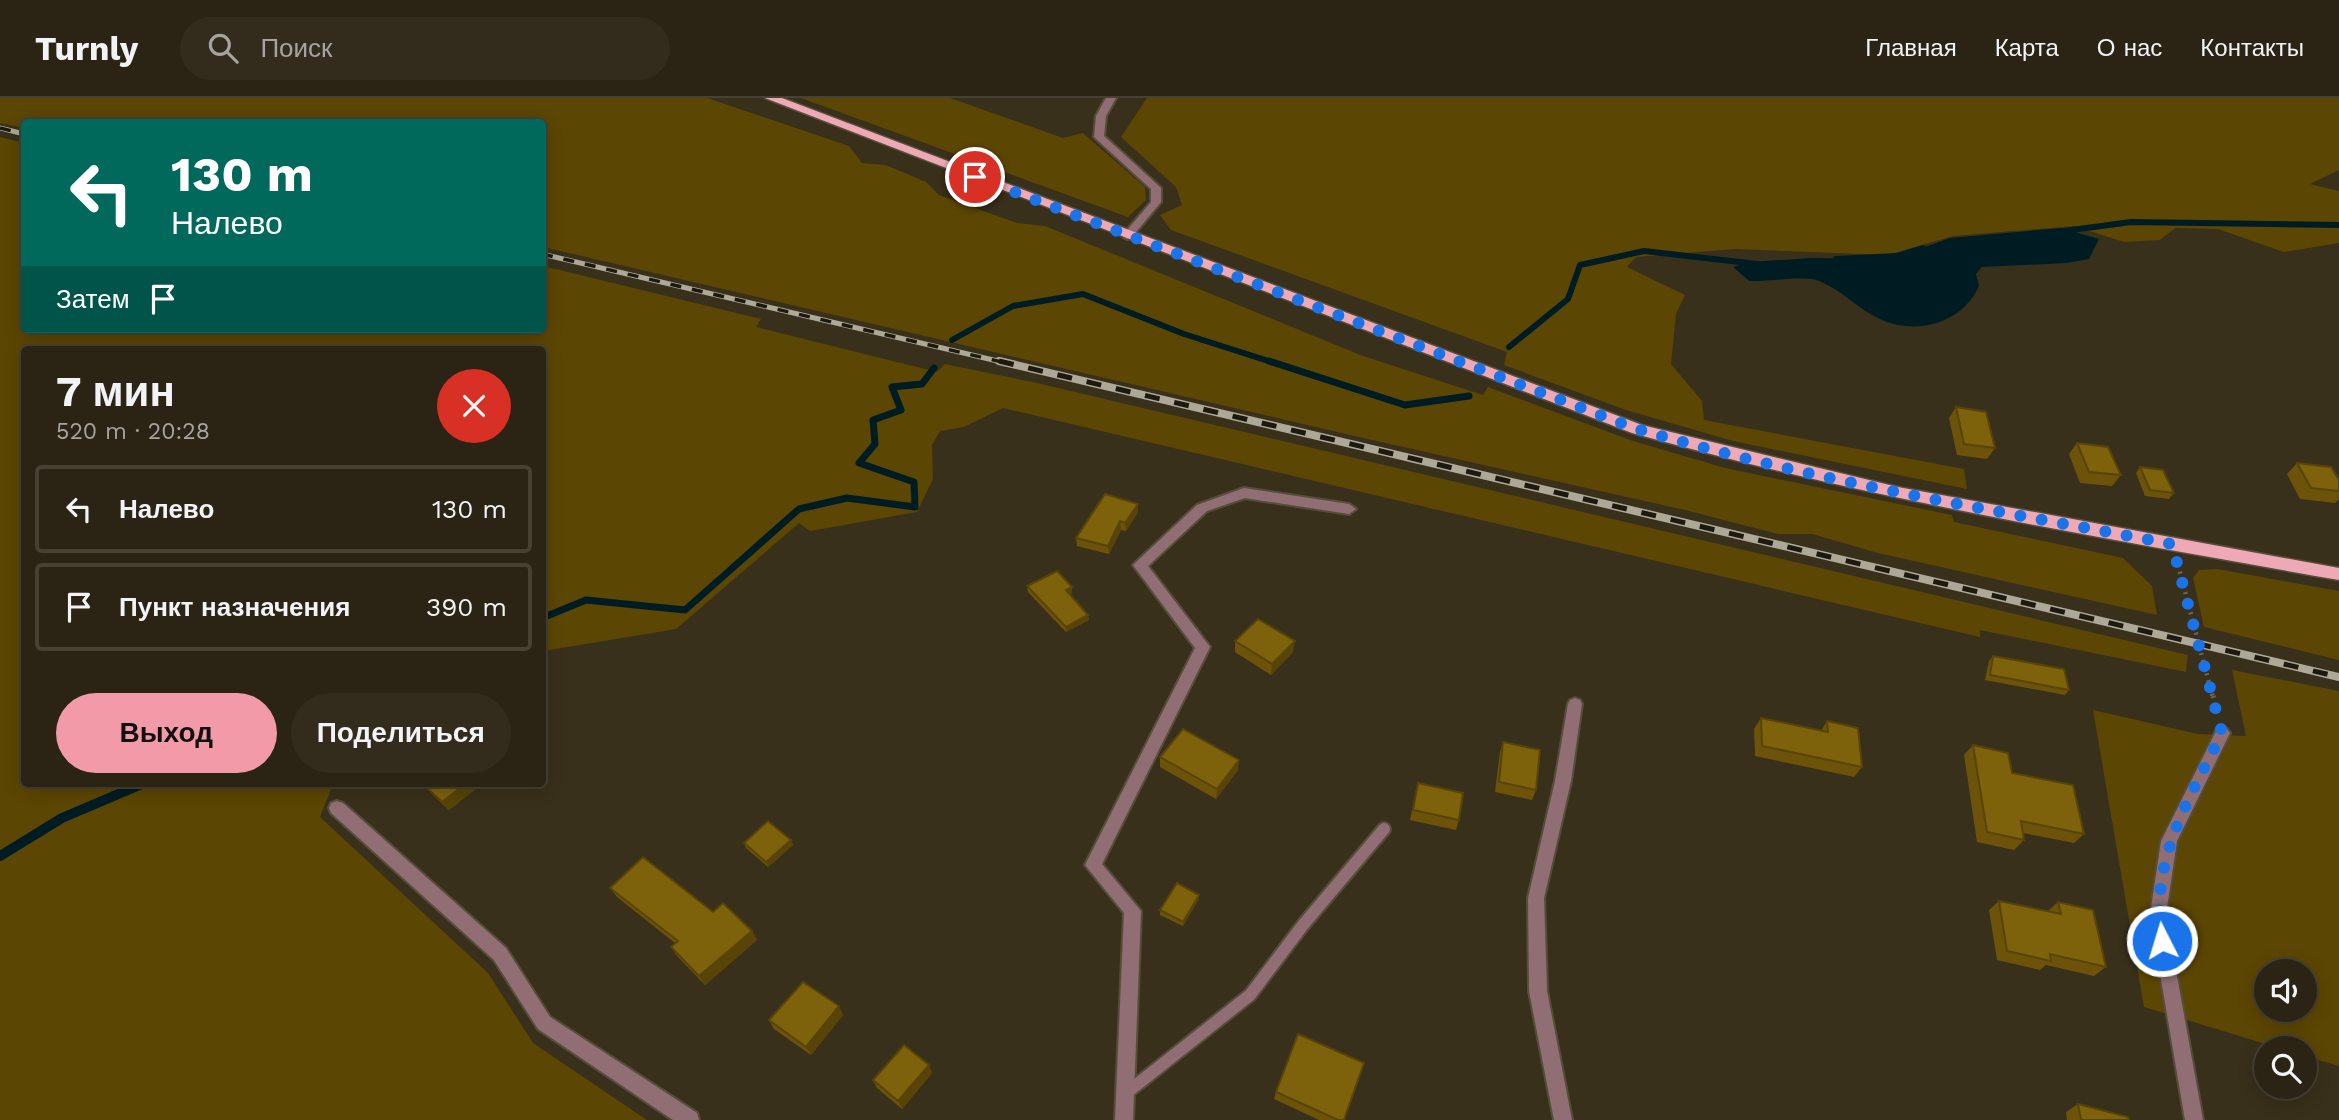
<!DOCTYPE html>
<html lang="ru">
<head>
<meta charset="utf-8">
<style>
	:root { --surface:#2b2414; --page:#332c1d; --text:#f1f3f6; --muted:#a6a4a0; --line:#474134; --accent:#f39aa8 }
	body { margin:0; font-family:"Work Sans",sans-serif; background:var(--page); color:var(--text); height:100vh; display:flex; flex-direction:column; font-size:26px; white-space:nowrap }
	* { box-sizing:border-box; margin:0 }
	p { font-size:23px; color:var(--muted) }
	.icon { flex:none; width:38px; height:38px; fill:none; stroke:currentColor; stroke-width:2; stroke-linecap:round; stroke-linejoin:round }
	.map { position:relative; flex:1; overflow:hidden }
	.drawer { position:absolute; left:21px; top:248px; width:525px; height:441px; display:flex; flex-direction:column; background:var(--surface); border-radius:7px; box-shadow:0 4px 18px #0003,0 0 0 2px var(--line) }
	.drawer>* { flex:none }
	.guide { position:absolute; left:21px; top:21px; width:525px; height:214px; border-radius:7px; box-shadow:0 4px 18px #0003,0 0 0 2px var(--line); background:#00695c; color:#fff; overflow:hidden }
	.controls { position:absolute; left:2254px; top:861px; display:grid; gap:14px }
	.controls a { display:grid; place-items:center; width:63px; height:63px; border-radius:50%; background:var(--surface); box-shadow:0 4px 18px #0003,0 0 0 2px var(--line); font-size:35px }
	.pin { position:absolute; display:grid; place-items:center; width:60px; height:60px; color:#fff; margin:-30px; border:4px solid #fff; border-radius:50%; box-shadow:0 2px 7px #0007 }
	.me { position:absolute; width:77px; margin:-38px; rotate:355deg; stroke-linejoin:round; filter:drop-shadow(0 0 5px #0008) }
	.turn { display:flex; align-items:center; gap:24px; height:147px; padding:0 35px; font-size:32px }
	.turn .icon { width:91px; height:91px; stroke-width:2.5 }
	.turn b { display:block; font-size:49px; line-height:60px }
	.then { display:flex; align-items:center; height:66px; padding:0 35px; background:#0003; gap:14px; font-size:26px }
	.round { display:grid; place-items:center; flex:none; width:74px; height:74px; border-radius:37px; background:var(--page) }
	.summary { display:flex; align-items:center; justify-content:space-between; height:119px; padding:0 35px }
	h1 { font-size:42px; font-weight:700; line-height:52px }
	.primary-button { display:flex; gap:14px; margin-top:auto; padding:14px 35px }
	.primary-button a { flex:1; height:80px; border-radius:42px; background:var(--accent); color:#111; font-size:28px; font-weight:700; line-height:80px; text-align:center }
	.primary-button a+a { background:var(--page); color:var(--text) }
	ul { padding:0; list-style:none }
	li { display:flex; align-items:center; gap:21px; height:88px; margin:0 14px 10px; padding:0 21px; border:4px solid var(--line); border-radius:7px }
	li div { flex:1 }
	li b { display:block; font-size:26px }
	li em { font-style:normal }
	header { display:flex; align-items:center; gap:42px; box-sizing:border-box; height:98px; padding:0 35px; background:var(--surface); border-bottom:2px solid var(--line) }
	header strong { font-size:33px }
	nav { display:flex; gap:38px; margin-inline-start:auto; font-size:24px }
	.search { width:490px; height:63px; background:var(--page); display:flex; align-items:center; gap:18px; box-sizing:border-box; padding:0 24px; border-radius:38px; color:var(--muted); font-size:26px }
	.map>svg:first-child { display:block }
	.green { fill:#5c4603; fill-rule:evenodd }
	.water { fill:#001c23 }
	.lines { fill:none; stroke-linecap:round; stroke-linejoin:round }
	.stream-far2 { stroke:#001c23; stroke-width:6 }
	.stream-far1 { stroke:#001c23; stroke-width:7 }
	.stream { stroke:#001c23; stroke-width:10 }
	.service-casing { stroke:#564e3a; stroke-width:16 }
	.minor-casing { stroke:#564e3a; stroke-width:4 }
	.primary-casing { stroke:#564e3a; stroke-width:3 }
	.path-far1 { stroke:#6d6552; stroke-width:4.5; stroke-dasharray:2 5; stroke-linecap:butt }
	.path { stroke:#6d6552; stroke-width:5; stroke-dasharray:2 6; stroke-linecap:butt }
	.service { stroke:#906e74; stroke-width:12 }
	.minor { fill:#906e74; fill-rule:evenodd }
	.primary { fill:#efa8b6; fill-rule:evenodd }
	.rail-far1-casing { stroke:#aea899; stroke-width:5 }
	.rail-casing { stroke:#aea899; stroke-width:8 }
	.rail-far1 { stroke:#1c190f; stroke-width:3.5; stroke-dasharray:11; stroke-linecap:butt }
	.rail { stroke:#1c190f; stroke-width:5; stroke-dasharray:15; stroke-linecap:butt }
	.wall { fill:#6c5309 }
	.shaded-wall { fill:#584408 }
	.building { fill:#7d610b; stroke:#584408; stroke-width:2 }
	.route { stroke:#1a73e8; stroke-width:12; stroke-dasharray:0 21.6 }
</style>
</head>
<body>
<header>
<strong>Turnly</strong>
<div class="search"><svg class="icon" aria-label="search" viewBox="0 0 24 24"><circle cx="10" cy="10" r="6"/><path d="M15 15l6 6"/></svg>Поиск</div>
<nav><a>Главная</a><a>Карта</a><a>О нас</a><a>Контакты</a></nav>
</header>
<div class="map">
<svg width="2339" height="1022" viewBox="0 0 2339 1022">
	<rect width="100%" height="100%" fill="#39301b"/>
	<!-- green -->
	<path class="green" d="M 0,0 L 707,0 L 849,48 L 862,65 L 886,67 L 926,84 L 939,97 L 1017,125 L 1045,128 L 1363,258 L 1483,297 L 1488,289 L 1633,343 L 1725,370 L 1952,417 L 1954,424 L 2123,460 L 2152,488 L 2157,517 L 1878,455 L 1812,436 L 1778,436 L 1685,412 L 1350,337 L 543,149 L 542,24 L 24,24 L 24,30 L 0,25 Z
		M 801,0 L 950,0 L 1063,40 L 1083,35 L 1145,89 L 1146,102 L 1128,119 Z
		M 1147,0 L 2339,0 L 2339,72 L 2310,86 L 2339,93 L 2339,145 L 2284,154 L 2218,131 L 2175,130 L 2160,142 L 2124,144 L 2074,128 L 1953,138 L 1887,157 L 1735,151 L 1636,159 L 1627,169 L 1685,197 L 1676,216 L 1671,266 L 1702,303 L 1704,322 L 1964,371 L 1967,391 L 1733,343 L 1626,312 L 1504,267 L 1507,254 L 1171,132 L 1160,117 L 1182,107 L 1176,89 L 1121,39 Z
		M 0,39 L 24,45 L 24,231 L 542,231 L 543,168 L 761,221 L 756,229 L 937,274 L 945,266 L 1037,285 L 2188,557 L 2186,574 L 1980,532 L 1980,539 L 1003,310 L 964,329 L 940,333 L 932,347 L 933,381 L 917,414 L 810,433 L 799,425 L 676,531 L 543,553 L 542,252 L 24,252 L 24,686 L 333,686 L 320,719 L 488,875 L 533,945 L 647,1022 L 0,1022 Z
		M 2217,471 L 2339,493 L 2339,562 L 2204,529 L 2193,480 L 2199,472 Z
		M 2232,572 L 2339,593 L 2339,968 L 2305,958 L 2305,950 L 2279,950 L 2144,909 L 2093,612 L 2198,636 L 2246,638 ZM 2266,873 L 2305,873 L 2305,912 L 2266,912 Z"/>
	<!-- water -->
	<path class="water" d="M 2061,130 L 2099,141 L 2089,161 L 2067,165 L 1982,169 L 1976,176 L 1979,188 C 1961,228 1911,239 1874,218 C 1855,208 1840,191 1819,183 C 1804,177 1768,184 1749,183 L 1733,169 L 1750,164 L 1812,160 L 1891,161 L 1950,140 Z"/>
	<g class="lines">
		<!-- stream-far2 -->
		<path class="stream-far2" d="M 2064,133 L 2131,124 L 2339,127
			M 1836,161 L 1897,158 L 1923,150
			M 952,242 L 1013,208 L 1083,196 L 1184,236 L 1275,265
			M 1509,249 L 1568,201 L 1580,167 L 1644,153 L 1757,166"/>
		<!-- stream-far1 -->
		<path class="stream-far1" d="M 1269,263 L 1405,307 L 1469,298
			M 542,520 L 586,502 L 685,512 L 799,411 L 847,400 L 915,409 L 914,384 L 859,365 L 875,346 L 873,322 L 901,312 L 892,289 L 922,286 L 934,270"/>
		<!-- stream -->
		<path class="stream" d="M 0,758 L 62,720 L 142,686"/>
		<defs>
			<path id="service" d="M 1125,996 L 1250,897 L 1303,827 L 1384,731"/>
			<path id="minor" d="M 1106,0 L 1116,0 L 1106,18 L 1104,38 L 1161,90 L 1161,104 L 1131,140 L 1127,141 L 1122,138 L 1151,104 L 1151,91 L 1094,39 L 1096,18 Z
				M 1244,390 L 1349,406 L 1356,411 L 1349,416 L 1245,400 L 1207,413 L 1148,468 L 1210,549 L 1102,766 L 1141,813 L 1133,1022 L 1115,1022 L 1124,815 L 1085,767 L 1195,550 L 1133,467 L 1197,407 Z
				M 1575,600 L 1580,602 L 1582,606 L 1571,683 L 1544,800 L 1547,893 L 1572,1022 L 1554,1022 L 1529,893 L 1528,800 L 1555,683 L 1568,606 L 1570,602 Z
				M 2222,629 L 2227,631 L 2230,635 L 2177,743 L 2166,817 L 2203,1022 L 2185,1022 L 2150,817 L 2161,743 L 2217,631 Z
				M 337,703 L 343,705 L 506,850 L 550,919 L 697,1015 L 699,1022 L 673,1022 L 538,931 L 494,862 L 331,715 L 329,710 L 331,705 Z"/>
			<path id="primary" d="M 765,0 L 782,0 L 1642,327 L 1898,389 L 2339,470 L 2339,482 C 2102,440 1864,400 1632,335 Z"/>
		</defs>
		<!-- service casing -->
		<use href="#service" class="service-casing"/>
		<!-- minor casing -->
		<use href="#minor" class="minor-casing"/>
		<!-- primary casing -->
		<use href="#primary" class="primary-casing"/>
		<!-- path-far1 -->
		<path class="path-far1" d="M 2178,467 L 2213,600"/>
		<!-- path -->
		<path class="path" d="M 2213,598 L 2219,621"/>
		<!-- service -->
		<use href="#service" class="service"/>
		<!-- minor -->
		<use href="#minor" class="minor"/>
		<!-- primary -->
		<use href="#primary" class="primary"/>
		<defs>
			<path id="rail-far1" d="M 0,30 L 24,36
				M 542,156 L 1006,265"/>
			<path id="rail" d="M 999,263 L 2339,579"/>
		</defs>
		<!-- rail-far1 casing -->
		<use href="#rail-far1" class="rail-far1-casing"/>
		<!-- rail casing -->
		<use href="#rail" class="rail-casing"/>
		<!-- rail-far1 -->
		<use href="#rail-far1" class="rail-far1"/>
		<!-- rail -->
		<use href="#rail" class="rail"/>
	</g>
	<!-- wall -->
	<path class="wall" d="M 1956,309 L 1995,350 L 1987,361 L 1957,357 L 1949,320 Z
		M 2077,345 L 2121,377 L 2112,388 L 2080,385 L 2069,356 Z
		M 2297,365 L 2339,382 L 2339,401 L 2335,405 L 2300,401 L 2287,376 Z
		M 2140,369 L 2174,395 L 2169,401 L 2145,398 L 2136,375 Z
		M 1138,414 L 1126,433 L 1121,432 L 1109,456 L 1077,448 L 1076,440 Z
		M 1027,488 L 1072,489 L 1072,495 L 1070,496 L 1088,517 L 1089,522 L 1066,534 L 1028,494 Z
		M 1235,543 L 1293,554 L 1271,577 L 1235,554 Z
		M 1993,558 L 2069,592 L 2065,597 L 1985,582 L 1989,563 Z
		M 1761,620 L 1821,633 L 1827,623 L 1862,669 L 1854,679 L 1755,658 L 1754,631 Z
		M 1503,644 L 1536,692 L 1532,702 L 1495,694 L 1500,654 Z
		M 1973,647 L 2012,675 L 2084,736 L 2074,745 L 2023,735 L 2024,742 L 2014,752 L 1977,744 L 1964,657 Z
		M 1160,659 L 1238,672 L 1216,701 L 1160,669 Z
		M 1418,685 L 1459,722 L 1456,732 L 1410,722 Z
		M 433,686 L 482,686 L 449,712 L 434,698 L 427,690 Z
		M 791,742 L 793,747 L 768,769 L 746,750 L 744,745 Z
		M 610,790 L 713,814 L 752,833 L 757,842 L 705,887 L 677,858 L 671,849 L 675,845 L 617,799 Z
		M 1199,797 L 1199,801 L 1183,828 L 1160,817 L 1160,812 Z
		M 1999,803 L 2048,813 L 2058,804 L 2106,869 L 2094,878 L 2046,867 L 2040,872 L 1997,862 L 1989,812 Z
		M 843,917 L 811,957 L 774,931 L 769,922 Z
		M 932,975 L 902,1011 L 877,990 L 873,982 Z
		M 1276,994 L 1344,1022 L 1319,1022 L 1274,1001 Z
		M 2078,1006 L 2129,1022 L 2067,1022 L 2066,1014 Z"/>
	<!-- shaded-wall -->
	<path class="shaded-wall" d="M 1138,406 L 1138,414 L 1126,433 L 1125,425 Z
		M 1120,423 L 1121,432 L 1109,456 L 1108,448 Z
		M 1072,489 L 1072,495 L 1067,498 L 1066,492 Z
		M 1088,517 L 1089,522 L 1066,534 L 1066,529 Z
		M 1295,543 L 1293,554 L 1271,577 L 1272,566 Z
		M 1239,662 L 1238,672 L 1216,701 L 1217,691 Z
		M 465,686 L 482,686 L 449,712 L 442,704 Z
		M 791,742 L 793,747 L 768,769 L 766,764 Z
		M 1199,797 L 1199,801 L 1183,828 L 1183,824 Z
		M 752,833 L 757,842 L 705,887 L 699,878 Z
		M 839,908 L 843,917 L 811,957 L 806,949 Z
		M 929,967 L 932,975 L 902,1011 L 898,1003 Z"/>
	<!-- building -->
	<path class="building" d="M 1956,309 L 1986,314 L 1995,350 L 1964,346 Z
		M 2077,345 L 2108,349 L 2121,377 L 2089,374 Z
		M 2297,365 L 2331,369 L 2339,382 L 2339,393 L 2311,390 Z
		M 2140,369 L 2163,372 L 2174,395 L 2150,392 Z
		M 1105,396 L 1138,406 L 1125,425 L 1120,423 L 1108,448 L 1076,440 Z
		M 1057,473 L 1072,489 L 1066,492 L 1088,517 L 1066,529 L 1027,488 Z
		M 1258,521 L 1295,543 L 1272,566 L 1235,543 Z
		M 1993,558 L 2064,571 L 2069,592 L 1990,577 Z
		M 1761,620 L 1828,634 L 1827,623 L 1858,630 L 1862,669 L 1762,648 Z
		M 1183,631 L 1239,662 L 1217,691 L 1160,659 Z
		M 1503,644 L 1540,652 L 1536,692 L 1499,684 Z
		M 1973,647 L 2008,655 L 2012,675 L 2073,687 L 2084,736 L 2021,723 L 2024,742 L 1987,734 Z
		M 1418,685 L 1463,695 L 1459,722 L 1413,712 Z
		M 433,686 L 465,686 L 442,704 L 427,690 Z
		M 768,723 L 791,742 L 766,764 L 744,745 Z
		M 643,759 L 713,814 L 723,805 L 752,833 L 699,878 L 671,849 L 678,843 L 610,790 Z
		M 1177,785 L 1199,797 L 1183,824 L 1160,812 Z
		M 1999,803 L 2061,816 L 2058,804 L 2093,812 L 2106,869 L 2050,856 L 2051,863 L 2007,853 Z
		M 803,884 L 839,908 L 806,949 L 769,922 Z
		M 1298,936 L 1364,965 L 1344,1022 L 1338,1022 L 1276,994 Z
		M 904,947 L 929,967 L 898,1003 L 873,982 Z
		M 2078,1006 L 2128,1019 L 2129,1022 L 2081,1022 Z"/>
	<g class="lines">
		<!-- route -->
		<path class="route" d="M 975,79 L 1637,331 C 1812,383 1993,412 2172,446 L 2222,635 C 2188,703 2149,764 2162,843"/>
	</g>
</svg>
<div class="controls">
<a><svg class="icon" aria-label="sound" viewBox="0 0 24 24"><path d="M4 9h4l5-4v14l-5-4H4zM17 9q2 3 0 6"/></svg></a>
<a><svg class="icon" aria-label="search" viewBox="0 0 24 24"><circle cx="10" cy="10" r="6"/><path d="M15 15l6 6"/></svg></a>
</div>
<div class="pin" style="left:975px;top:79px;background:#d93025"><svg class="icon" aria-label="arrive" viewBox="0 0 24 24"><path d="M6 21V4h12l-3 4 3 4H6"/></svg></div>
<svg class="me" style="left:2162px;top:843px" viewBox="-20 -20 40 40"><circle r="17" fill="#1a73e8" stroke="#fff" stroke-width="3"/><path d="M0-11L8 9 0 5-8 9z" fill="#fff"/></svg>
<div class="guide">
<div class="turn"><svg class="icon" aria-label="left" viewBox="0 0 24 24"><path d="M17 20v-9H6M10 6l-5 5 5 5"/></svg><div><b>130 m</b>Налево</div></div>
<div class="then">Затем<svg class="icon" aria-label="arrive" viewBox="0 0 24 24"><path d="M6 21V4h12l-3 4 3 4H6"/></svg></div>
</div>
<section class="drawer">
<div class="summary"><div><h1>7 мин</h1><p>520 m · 20:28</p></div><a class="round" style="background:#d93025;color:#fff"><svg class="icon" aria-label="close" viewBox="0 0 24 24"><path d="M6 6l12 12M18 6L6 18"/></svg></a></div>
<ul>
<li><svg class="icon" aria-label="left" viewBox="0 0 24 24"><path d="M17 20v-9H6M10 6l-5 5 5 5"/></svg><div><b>Налево</b></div><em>130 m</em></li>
<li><svg class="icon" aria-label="arrive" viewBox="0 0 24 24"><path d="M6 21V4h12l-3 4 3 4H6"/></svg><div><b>Пункт назначения</b></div><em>390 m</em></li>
</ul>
<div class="primary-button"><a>Выход</a><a>Поделиться</a></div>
</section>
</div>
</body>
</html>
